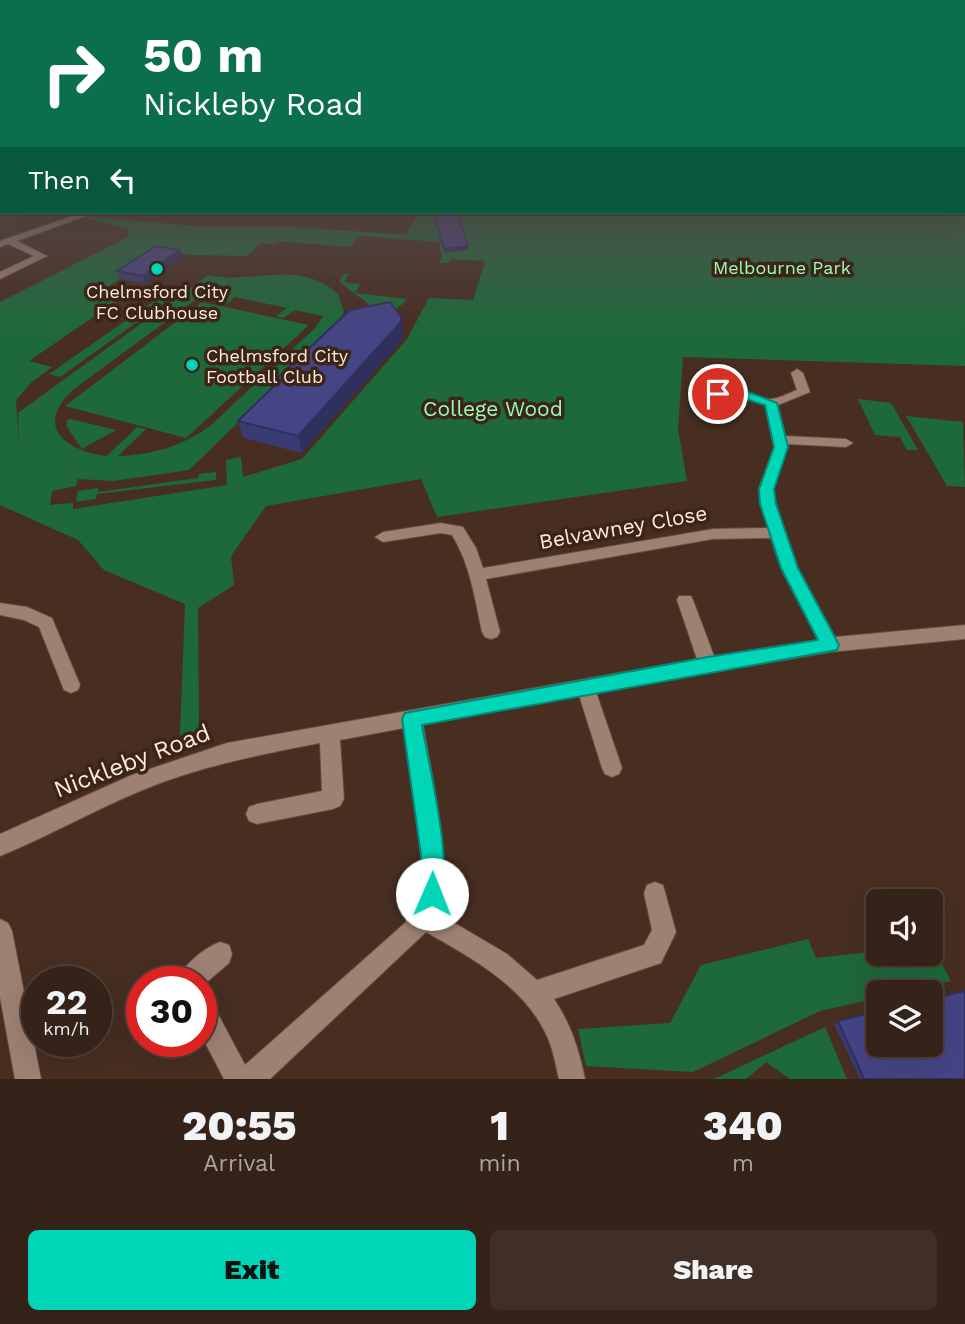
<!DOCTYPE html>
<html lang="en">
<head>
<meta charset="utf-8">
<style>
	:root { --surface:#352219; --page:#402f26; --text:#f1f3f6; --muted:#aaa4a2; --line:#4f3f38; --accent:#00d5b7 }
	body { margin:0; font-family:"Work Sans",sans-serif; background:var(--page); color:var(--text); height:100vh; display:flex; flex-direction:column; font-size:26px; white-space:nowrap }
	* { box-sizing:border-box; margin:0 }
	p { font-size:23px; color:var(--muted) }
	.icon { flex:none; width:38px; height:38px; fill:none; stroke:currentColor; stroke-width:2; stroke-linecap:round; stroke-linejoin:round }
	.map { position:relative; height:1079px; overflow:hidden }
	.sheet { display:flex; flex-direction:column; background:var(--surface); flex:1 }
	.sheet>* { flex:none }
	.top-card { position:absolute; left:0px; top:0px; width:966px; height:214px; box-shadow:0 7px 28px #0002,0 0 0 2px var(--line); background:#0b6e4f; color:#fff; overflow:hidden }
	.fabs { position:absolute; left:866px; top:889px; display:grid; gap:14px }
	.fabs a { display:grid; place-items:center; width:77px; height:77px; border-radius:10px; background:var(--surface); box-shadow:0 7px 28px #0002,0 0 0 2px var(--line); font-size:35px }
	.speed { position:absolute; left:21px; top:966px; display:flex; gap:14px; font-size:35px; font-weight:700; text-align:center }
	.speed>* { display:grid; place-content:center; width:91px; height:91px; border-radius:50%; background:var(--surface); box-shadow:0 7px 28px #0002,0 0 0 2px var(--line); line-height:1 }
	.speed small { font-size:18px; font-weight:400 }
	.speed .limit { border:10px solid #d22; background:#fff; color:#111 }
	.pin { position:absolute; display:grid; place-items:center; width:60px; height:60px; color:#fff; margin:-30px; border:4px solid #fff; border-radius:50%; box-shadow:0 2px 7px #0007 }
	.me { position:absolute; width:77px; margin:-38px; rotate:1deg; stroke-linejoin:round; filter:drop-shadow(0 0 5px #0008) }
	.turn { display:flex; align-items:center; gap:24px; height:147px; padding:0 28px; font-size:32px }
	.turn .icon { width:91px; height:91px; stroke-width:2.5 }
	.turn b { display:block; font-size:49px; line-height:60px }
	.then { display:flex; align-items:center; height:66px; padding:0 28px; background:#0003; gap:14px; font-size:26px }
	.eta { display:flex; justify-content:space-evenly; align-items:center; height:119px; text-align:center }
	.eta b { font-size:42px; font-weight:800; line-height:49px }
	.primary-button { display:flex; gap:14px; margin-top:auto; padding:14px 28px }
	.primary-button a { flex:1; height:80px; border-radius:10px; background:var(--accent); color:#111; font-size:28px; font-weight:800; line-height:80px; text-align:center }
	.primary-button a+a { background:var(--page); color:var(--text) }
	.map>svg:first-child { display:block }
	.green { fill:#1e693b; fill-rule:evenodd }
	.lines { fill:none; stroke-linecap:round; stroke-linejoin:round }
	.street-casing { stroke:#624d41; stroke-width:2 }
	.street { fill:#9e8171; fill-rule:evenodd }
	.wall { fill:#3b3b73 }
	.shaded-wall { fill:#30305e }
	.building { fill:#454586; stroke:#30305e; stroke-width:2 }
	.route { fill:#00d5b7; stroke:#008a77; stroke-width:2 }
	.poi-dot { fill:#00d5b7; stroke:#3c2417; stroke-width:2.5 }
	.labels { text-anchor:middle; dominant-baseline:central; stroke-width:7; stroke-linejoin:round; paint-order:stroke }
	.far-park-label { font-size:18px; fill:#98fdb6; stroke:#3c2417 }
	.far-poi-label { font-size:18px; fill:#fbebe2; stroke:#3c2417 }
	.park-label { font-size:21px; fill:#98fdb6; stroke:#3c2417 }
	.street-label { font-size:21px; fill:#fbebe2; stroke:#3c2417 }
	.near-street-label { font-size:24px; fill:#fbebe2; stroke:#3c2417 }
</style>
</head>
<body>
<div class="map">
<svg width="965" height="1079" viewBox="0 0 965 1079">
	<rect width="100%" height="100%" fill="#472e21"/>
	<!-- green -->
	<path class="green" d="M 965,178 L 965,366 L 683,357 L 678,429 L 687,481 L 437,517 L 421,479 L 266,506 L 231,556 L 234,585 L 198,608 L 199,729 L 190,740 L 180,735 L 185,604 L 104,570 L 78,540 L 0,505 L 0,302 L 128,237 L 129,230 L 87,218 L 92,217 L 207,227 L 296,227 L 406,235 L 417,215 L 414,212 L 964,212 ZM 359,236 L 439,242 L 442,257 L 439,263 L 448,263 L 451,259 L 485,261 L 473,300 L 429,298 L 407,339 L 302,459 L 243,477 L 241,457 L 226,460 L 227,485 L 73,509 L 73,503 L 50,505 L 52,491 L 76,486 L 78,479 L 113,481 L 189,470 L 332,332 L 344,312 L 338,294 C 298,258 252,285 208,275 L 18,413 L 19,446 L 16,400 L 32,382 L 52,367 L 29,361 L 127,294 L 105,289 L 160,250 L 191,255 L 247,256 L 261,243 L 276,244 L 279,241 L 350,247 ZM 235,297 L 287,308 L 276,316 L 283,318 L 295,310 L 323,316 L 315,328 L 210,426 C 183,446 152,455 118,456 L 146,429 L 137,427 L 107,456 C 65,451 33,426 74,389 L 198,298 L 227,304 Z
		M 266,266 L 349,274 L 344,282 L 360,284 L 355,293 L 407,299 C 395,314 384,312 366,310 L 365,307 L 370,305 L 339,282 L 344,274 Z
		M 170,290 L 179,292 L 60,377 L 49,374 Z
		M 202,302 L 309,325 L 186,438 L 65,406 Z
		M 858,399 L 891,403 L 918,450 L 907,450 L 900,437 L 875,435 Z
		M 906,416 L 963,422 L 965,487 L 947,486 Z
		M 70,419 L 116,430 L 82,449 L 67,427 L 67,420 Z
		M 216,472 L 216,480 L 97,494 L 96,499 L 76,502 L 78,491 L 98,488 L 98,492 L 198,478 L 199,474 Z
		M 808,939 L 816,958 L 878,951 L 878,954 L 931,954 L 932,945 L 951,981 L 904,992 L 878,992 L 878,998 L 820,1011 L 693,1072 L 586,1066 L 578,1029 L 670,1023 L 701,965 Z
		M 825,1027 L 847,1079 L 790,1079 L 766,1062 L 746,1079 L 714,1079 Z"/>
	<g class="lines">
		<defs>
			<path id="street" d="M 84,212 L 97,212 L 17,241 L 47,256 L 0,279 L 0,272 L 34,256 L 8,244 L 0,247 L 0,241 Z
				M 797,369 L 803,373 L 810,392 L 778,405 L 785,436 L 846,439 L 853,443 L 846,447 L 787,444 L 773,489 L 776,504 L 797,568 L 835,637 L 965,625 L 965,639 L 830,652 L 596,692 L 622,768 L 619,774 L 612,777 L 605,774 L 602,768 L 579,695 L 423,724 C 431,776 454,865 436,912 L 507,954 L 537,980 L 644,945 L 652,930 L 644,893 L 647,885 L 655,882 L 663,885 L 676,932 L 661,963 L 554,999 C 571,1024 579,1050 585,1079 L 559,1079 C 555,1063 553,1047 545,1032 C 522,985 470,957 426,932 L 270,1079 L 224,1079 L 201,1035 L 201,995 L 210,999 L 245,1065 L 405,923 C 411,913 416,905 419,894 C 428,852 410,773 404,728 L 340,740 L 344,799 L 340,806 L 333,809 L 257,824 L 249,821 L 246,814 L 249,807 L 257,804 L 322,791 L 320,743 C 259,755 204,765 145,789 C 96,809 49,836 0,856 L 0,834 L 132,775 L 227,743 L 697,659 L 677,600 L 679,596 L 691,596 L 693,600 L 714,656 L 818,640 L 781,568 L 771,538 L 713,539 L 486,579 L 500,632 L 497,637 L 491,639 L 485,637 L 482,632 C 475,599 470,564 452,535 L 441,533 L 383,542 L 375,537 L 383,532 L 441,523 L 463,527 L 476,548 L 483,568 L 713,529 L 768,528 L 759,489 L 774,447 L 765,405 L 742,398 L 718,398 L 712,394 C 729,380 752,398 770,399 C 778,399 789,393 797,390 L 791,373 Z
				M 0,603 L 27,607 L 52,618 L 80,685 L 78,690 L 71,693 L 64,690 L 39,627 L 24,620 L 0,615 Z
				M 0,919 L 8,923 L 12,931 L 41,1079 L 15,1079 L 0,997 Z
				M 220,942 L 229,945 L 232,954 L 229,963 L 201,987 L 201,982 L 176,982 C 182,966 204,948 220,942 Z"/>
		</defs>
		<!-- street casing -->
		<use href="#street" class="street-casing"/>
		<!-- street -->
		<use href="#street" class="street"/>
	</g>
	<!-- wall -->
	<path class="wall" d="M 180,250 L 182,258 L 145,284 L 120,279 L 117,271 Z
		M 403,334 L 401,341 L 302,453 L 243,438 L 238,421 L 271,389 L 270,385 Z
		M 838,1021 L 965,1079 L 860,1079 L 834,1024 Z"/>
	<!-- shaded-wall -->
	<path class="shaded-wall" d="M 468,246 L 468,250 L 444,253 L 444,249 Z
		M 180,250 L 182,258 L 145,284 L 143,276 Z
		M 402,318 L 403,334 L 401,341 L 302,453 L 298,436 Z"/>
	<!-- building -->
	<path class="building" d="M 440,212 L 457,212 L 468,246 L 444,249 L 434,213 Z
		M 156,246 L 180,250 L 143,276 L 117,271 Z
		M 390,302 L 402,318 L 399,324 L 298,436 L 238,421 L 274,386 L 270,385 L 350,310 Z
		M 965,991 L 965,1079 L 864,1079 L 838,1021 L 878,1011 L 878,1045 L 931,1045 L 931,999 Z"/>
	<!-- sky -->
	<linearGradient id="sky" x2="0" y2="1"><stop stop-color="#271912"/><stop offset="0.54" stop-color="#584c4e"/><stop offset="1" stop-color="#584c4e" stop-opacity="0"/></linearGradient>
	<rect width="965" height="329" fill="url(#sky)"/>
	<!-- route -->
	<path class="route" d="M 718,390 L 743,390 L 777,403 L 788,447 L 774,489 L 776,504 L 798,568 L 839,645 L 837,650 L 422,725 C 429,765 454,868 440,902 L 432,906 L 423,902 L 420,894 L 421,855 L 402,719 L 405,713 L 708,657 L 818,640 L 781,568 L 760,504 L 759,489 L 774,447 L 765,405 L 742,398 L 714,396 L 714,391 Z"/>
	<!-- markers -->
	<g class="poi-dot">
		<circle cx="157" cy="269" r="7"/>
		<circle cx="192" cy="365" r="7"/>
	</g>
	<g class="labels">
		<!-- far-park labels -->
		<g class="far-park-label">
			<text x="782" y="267">Melbourne Park</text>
		</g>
		<!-- far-poi labels -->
		<g class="far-poi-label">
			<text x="157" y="291">Chelmsford City<tspan x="157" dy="21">FC Clubhouse</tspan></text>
			<text x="206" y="355" text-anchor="start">Chelmsford City<tspan x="206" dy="21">Football Club</tspan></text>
		</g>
		<!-- park labels -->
		<g class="park-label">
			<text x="493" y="408">College Wood</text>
		</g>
		<!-- street labels -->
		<g class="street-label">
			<text transform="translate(623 527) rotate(-10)">Belvawney Close</text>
		</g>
		<!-- near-street labels -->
		<g class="near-street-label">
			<text transform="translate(132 761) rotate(-21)">Nickleby Road</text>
		</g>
	</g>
</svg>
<div class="fabs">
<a><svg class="icon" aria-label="sound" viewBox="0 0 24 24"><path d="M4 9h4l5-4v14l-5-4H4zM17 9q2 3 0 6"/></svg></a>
<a><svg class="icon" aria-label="layers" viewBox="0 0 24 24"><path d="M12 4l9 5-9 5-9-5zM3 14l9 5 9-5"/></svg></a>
</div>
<div class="speed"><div>22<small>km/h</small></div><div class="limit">30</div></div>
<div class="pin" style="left:718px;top:394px;background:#d93025"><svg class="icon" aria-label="arrive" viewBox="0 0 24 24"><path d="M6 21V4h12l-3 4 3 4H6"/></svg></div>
<svg class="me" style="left:432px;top:894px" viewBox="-20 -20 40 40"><circle r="19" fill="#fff"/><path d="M0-13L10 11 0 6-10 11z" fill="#00d5b7"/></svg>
<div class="top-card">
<div class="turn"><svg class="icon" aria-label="right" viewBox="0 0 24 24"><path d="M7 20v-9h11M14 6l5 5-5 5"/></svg><div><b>50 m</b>Nickleby Road</div></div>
<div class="then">Then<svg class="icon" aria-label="left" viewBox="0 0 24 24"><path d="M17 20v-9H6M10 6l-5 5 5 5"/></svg></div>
</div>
</div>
<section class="sheet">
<div class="eta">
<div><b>20:55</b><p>Arrival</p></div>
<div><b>1</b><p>min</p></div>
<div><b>340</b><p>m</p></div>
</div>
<div class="primary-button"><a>Exit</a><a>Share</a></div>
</section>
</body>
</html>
